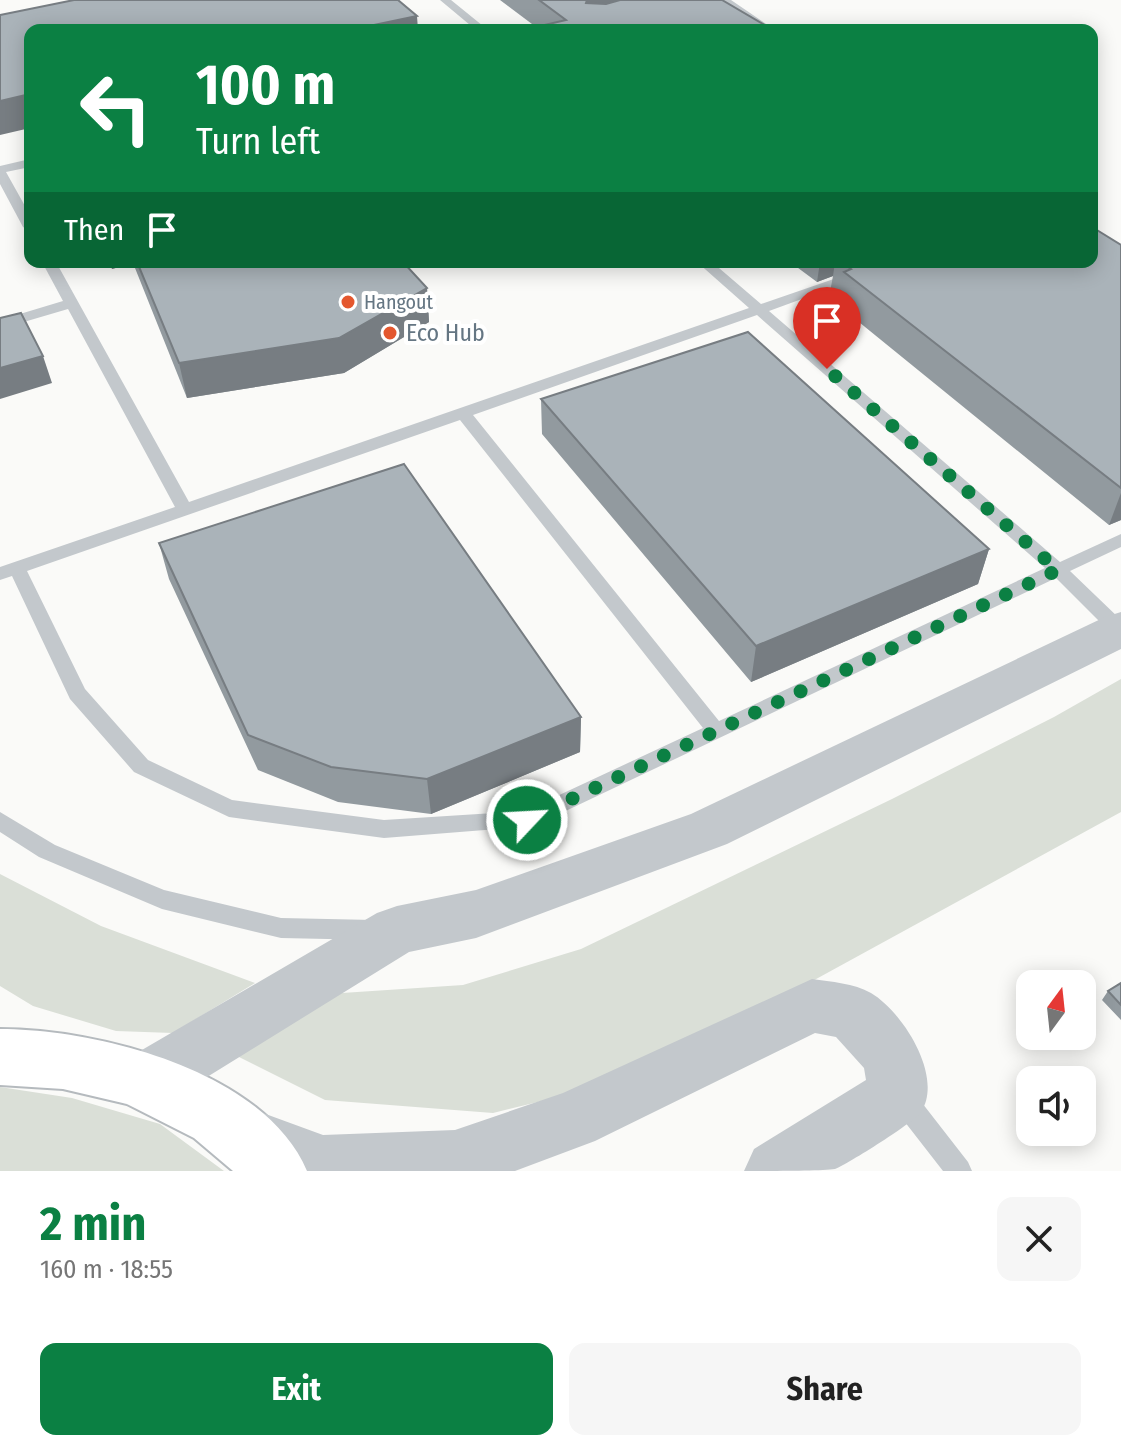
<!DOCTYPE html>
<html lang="en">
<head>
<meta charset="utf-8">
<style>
	:root { --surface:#fff; --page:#f6f6f6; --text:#222; --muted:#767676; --accent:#0b8043 }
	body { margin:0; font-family:"Fira Sans Condensed",sans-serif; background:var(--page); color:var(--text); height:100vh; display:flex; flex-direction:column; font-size:30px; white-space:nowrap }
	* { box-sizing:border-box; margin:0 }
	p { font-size:26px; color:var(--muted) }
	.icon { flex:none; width:44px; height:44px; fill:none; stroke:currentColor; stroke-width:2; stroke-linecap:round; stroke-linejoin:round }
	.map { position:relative; height:1171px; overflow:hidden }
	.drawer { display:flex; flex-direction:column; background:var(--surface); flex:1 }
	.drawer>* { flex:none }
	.banner { position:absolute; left:24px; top:24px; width:1074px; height:244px; border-radius:16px; box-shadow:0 4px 20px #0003; background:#0b8043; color:#fff; overflow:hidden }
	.needle { width:52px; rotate:15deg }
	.controls { position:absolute; left:1016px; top:970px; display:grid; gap:16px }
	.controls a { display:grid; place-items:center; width:80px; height:80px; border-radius:16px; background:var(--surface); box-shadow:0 4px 20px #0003; font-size:40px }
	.pin { position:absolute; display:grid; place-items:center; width:68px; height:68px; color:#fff; margin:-82px -34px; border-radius:50% 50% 50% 0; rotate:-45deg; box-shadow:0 0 8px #0007 }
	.pin .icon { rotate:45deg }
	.me { position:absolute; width:88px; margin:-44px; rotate:65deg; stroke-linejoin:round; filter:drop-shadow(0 0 6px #0008) }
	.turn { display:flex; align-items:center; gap:28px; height:168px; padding:0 40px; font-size:36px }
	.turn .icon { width:104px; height:104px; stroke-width:2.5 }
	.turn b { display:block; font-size:56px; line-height:68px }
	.then { display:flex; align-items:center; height:76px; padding:0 40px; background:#0003; gap:16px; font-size:30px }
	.round { display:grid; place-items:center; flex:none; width:84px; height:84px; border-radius:16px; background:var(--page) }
	.summary { display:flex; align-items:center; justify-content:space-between; height:136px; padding:0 40px }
	h1 { font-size:48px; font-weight:700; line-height:60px; color:var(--accent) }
	.cta { display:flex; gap:16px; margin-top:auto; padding:16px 40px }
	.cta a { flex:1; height:92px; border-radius:16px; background:var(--accent); color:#fff; font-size:32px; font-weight:700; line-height:92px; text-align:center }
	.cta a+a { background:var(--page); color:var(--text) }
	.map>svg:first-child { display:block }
	.green { fill:#dadfd7 }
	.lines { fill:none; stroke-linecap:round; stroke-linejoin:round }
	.primary-casing { stroke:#b5babe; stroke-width:4 }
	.service { fill:#c3c8cc; fill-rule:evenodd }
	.tertiary { fill:#c3c8cc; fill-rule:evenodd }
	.primary { fill:#fff; fill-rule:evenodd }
	.wall { fill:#929a9f }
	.shaded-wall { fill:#777d82 }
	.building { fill:#aab3b9; stroke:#777d82; stroke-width:2 }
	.route { stroke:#0b8043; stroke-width:14; stroke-dasharray:0 25.2 }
	.poi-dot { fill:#e4572e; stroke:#fff; stroke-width:3 }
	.labels { text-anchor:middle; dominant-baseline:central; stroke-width:8; stroke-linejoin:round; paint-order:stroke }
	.far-poi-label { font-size:20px; fill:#657683; stroke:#fff; text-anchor:start }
	.poi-label { font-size:24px; fill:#657683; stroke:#fff; text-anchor:start }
</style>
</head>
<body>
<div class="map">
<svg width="1121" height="1171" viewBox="0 0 1121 1171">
	<rect width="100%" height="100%" fill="#fafaf8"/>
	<!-- green -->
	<path class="green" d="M 1121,679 L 1121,812 L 765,1007 L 612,1084 L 493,1113 L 325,1100 L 229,1052 L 342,993 L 463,985 L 581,949 L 892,799 L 1054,717 Z
		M 0,874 L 101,926 L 255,983 L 173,1033 L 116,1031 L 33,1006 L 0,986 Z
		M 0,1087 L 72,1098 L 160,1124 L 224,1171 L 0,1171 Z"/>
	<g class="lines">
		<defs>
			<path id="primary" d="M 0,1029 C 98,1029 265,1071 307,1171 L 233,1171 L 194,1138 L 127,1104 L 63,1089 L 0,1085 Z"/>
		</defs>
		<!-- primary casing -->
		<use href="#primary" class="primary-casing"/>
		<!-- service -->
		<path class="service" d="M 440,0 L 451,0 L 488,30 L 476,30 Z
			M 719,0 L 731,0 L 775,30 L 763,30 Z
			M 30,159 L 30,167 L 6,172 L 30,215 L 30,231 L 23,227 L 0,184 L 0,166 Z
			M 42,262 L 56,262 L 189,502 L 749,308 L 697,262 L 712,262 L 761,304 L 883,262 L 903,262 L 769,311 L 1060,562 L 1121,534 L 1121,547 L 1070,571 L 1121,620 L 1121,636 L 1113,635 L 1056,578 L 534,826 L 384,838 L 229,817 L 134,772 L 70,699 L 12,576 L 0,580 L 0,567 L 175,507 L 68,309 L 0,329 L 0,320 L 63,301 ZM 757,315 L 1045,568 L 719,721 L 473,415 ZM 460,420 L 703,728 L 525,811 L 384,820 L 232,800 L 148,760 L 85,689 L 27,571 Z
			M 0,812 L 55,845 L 164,890 L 281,918 L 374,920 L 382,923 L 385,930 L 382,937 L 374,940 L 281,938 L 162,909 L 39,857 L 0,832 Z
			M 903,1087 L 912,1090 L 968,1162 L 972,1171 L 943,1171 L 894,1108 L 891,1099 L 894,1090 Z"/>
		<!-- tertiary -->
		<path class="tertiary" d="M 1121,612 L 1121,649 L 727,844 L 476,938 L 409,952 L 165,1103 L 144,1111 L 123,1103 L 114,1082 L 123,1061 L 377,913 L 397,906 L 476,890 L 691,814 L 1105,617 Z
			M 812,979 C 831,982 854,983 871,993 C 903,1012 944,1077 921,1112 C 916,1121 848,1164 835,1169 C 822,1171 763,1171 744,1171 L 754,1149 L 866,1080 L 864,1068 L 836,1037 L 815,1033 L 595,1141 L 515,1171 L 252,1171 L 222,1159 L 213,1137 L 222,1115 L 244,1106 L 323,1135 L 455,1130 L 563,1093 Z"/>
		<!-- primary -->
		<use href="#primary" class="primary"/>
	</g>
	<!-- wall -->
	<path class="wall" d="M 500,0 L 722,0 L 536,27 Z
		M 1121,245 L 1121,520 L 1109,525 L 838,305 L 839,298 L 830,292 L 833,276 L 817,282 L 790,262 L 1092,262 Z
		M 109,262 L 403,262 L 427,288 L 429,322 L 344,373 L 187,398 L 133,263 L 112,269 Z
		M 541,399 L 989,549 L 978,584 L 751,682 L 542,434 Z
		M 159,543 L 581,717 L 580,752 L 431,814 L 338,802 L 258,770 L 169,579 Z
		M 1121,983 L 1121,1020 L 1102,1000 L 1108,991 Z"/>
	<!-- shaded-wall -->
	<path class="shaded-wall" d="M 587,0 L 675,0 L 587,27 Z
		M 417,16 L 418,30 L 350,30 Z
		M 30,94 L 30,128 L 0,135 L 0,101 Z
		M 111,262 L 133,262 L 133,263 L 112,269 Z
		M 820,262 L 835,262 L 833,276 L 817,282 Z
		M 427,288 L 429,322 L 344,373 L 187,398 L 179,363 Z
		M 43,356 L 52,383 L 0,399 L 0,368 Z
		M 1121,493 L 1121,520 L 1109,525 Z
		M 989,549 L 978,584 L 751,682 L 756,646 Z
		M 581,717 L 580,752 L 431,814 L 427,779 Z"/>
	<!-- building -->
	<path class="building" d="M 74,0 L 398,0 L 417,16 L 350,30 L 30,30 L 30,94 L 0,101 L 0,15 Z
		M 539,0 L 587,0 L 586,3 L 606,4 L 620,0 L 722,0 L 773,30 L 528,30 L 527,29 L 566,20 Z
		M 1092,227 L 1121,245 L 1121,488 L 844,272 L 851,269 L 841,262 L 1092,262 Z
		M 137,262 L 403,262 L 427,288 L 339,338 L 179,363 Z
		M 21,313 L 43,356 L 0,368 L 0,318 Z
		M 748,332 L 989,549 L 756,646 L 541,399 Z
		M 404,464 L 581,717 L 427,779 L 331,767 L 248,735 L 159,543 Z
		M 1121,983 L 1121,1005 L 1108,991 Z"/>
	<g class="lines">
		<!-- route -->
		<path class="route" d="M 527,820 L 1058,570 L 827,369"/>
	</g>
	<!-- markers -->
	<g class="poi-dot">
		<circle cx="348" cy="302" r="8"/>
		<circle cx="390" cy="333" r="8"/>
	</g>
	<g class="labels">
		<!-- far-poi labels -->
		<g class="far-poi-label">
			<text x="364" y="302">Hangout</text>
		</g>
		<!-- poi labels -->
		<g class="poi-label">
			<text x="406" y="333">Eco Hub</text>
		</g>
	</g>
</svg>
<div class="controls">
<a><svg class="needle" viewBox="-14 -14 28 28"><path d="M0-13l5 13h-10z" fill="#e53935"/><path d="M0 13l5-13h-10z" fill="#767676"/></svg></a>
<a><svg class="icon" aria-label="sound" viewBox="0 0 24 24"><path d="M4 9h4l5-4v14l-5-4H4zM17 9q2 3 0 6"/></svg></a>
</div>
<div class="pin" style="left:827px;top:369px;background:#d93025"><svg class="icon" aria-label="arrive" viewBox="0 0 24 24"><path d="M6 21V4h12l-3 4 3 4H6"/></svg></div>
<svg class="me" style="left:527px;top:820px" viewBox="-20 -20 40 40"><circle r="17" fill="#0b8043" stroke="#fff" stroke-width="3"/><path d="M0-11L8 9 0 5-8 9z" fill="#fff"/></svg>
<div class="banner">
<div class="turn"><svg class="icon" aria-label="left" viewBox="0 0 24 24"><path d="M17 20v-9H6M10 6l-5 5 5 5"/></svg><div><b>100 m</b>Turn left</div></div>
<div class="then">Then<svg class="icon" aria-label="arrive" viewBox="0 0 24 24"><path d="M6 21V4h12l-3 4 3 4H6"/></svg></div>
</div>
</div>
<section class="drawer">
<div class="summary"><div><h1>2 min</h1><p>160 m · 18:55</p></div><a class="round"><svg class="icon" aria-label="close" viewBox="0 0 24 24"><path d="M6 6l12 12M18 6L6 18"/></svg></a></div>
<div class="cta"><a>Exit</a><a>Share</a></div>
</section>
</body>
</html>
